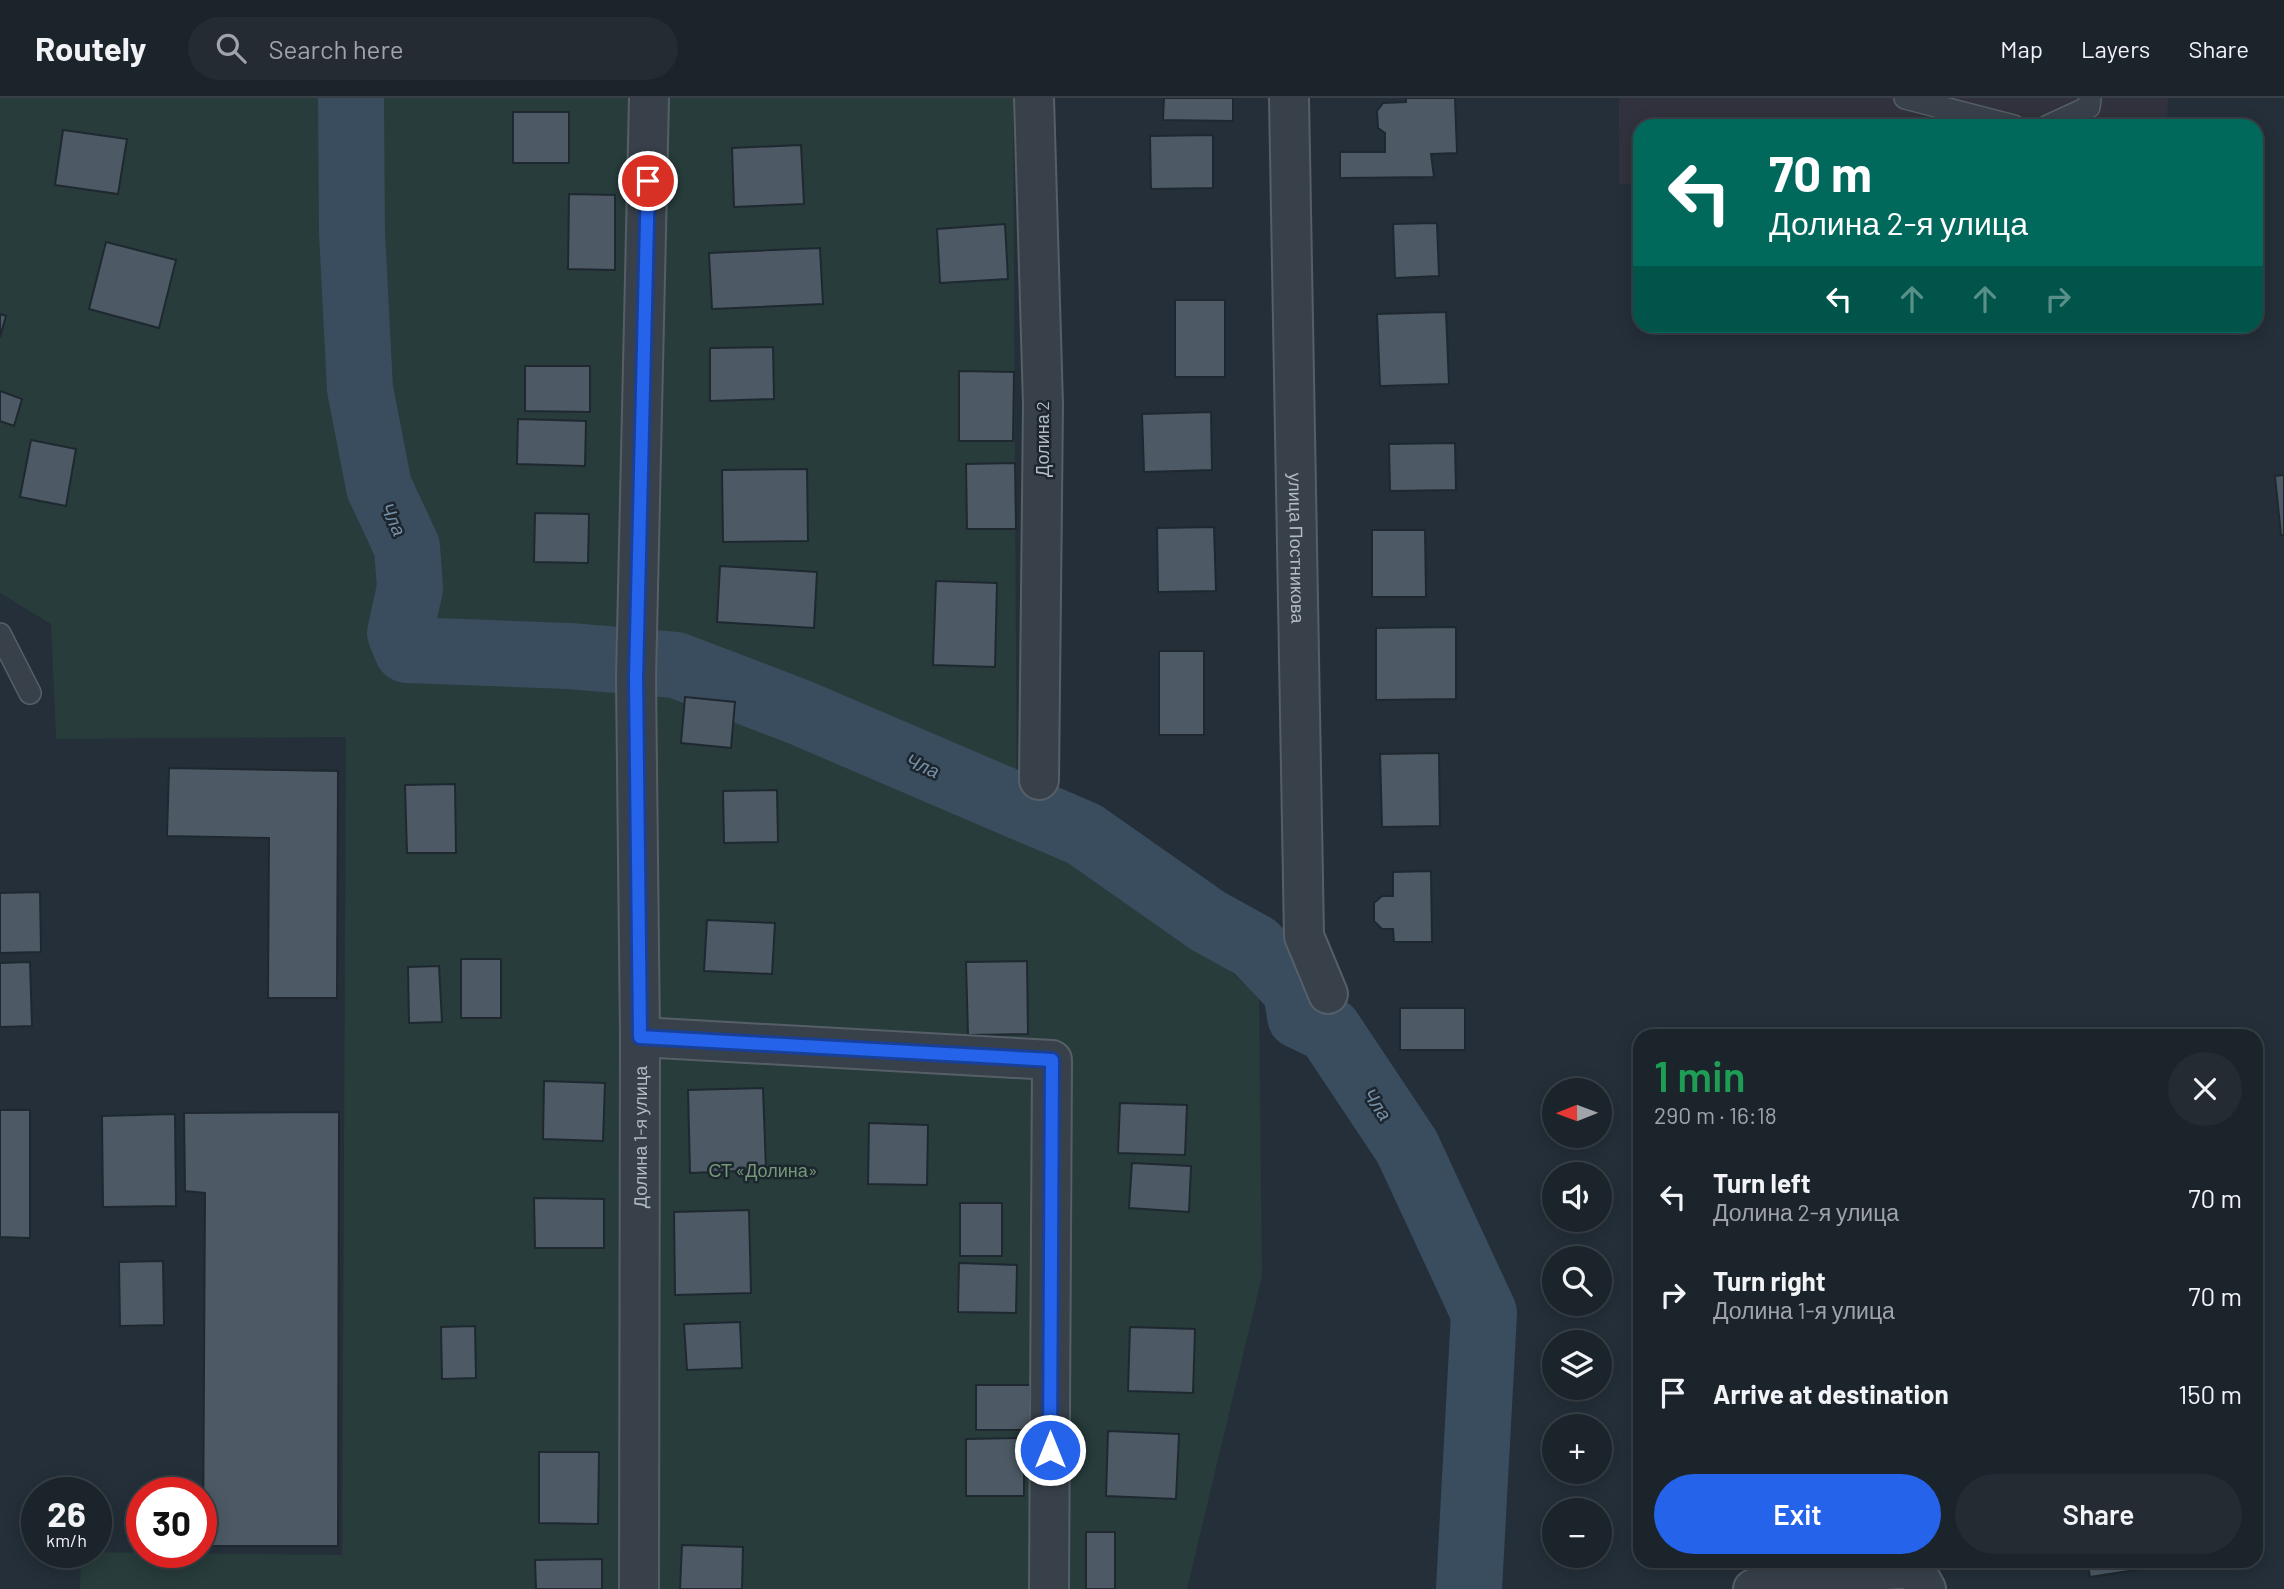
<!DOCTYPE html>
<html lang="en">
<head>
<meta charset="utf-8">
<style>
	:root { --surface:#1b232b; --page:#242b33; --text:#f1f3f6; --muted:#a0a4a9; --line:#394047; --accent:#2563eb }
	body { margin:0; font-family:Barlow,sans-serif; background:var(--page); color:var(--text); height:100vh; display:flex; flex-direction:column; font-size:26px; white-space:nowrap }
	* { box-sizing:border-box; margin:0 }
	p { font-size:23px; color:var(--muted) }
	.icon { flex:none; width:38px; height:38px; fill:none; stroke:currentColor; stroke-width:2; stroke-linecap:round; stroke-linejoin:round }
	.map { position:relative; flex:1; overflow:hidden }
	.sheet { position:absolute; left:1633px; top:931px; width:630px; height:539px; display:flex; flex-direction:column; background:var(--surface); border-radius:21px; box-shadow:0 4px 18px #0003,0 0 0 2px var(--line) }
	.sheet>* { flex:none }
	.top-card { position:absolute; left:1633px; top:21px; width:630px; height:214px; border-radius:21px; box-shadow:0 4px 18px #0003,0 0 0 2px var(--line); background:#00695c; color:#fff; overflow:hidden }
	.needle { width:46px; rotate:269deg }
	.fabs { position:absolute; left:1542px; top:980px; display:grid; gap:14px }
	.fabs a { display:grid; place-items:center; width:70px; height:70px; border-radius:50%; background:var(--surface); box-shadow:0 4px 18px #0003,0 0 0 2px var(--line); font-size:35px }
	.speed { position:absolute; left:21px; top:1379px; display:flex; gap:14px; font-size:35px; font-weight:700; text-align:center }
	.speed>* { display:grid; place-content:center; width:91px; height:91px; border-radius:50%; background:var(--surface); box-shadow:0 4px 18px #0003,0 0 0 2px var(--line); line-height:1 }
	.speed small { font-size:18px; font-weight:400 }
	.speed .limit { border:10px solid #d22; background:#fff; color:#111 }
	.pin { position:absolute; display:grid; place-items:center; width:60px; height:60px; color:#fff; margin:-30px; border:4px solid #fff; border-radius:50%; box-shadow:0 2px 7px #0007 }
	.me { position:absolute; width:77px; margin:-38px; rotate:0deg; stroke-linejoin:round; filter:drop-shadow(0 0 5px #0008) }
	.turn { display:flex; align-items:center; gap:24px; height:147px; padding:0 21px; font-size:32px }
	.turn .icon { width:91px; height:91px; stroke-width:2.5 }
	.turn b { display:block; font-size:49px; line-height:60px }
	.lanes { display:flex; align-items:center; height:66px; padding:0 21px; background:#0003; justify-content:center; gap:35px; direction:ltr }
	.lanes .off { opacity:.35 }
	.round { display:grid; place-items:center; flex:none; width:74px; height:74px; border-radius:37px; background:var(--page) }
	.overview { display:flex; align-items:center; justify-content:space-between; height:119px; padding:0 21px }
	h1 { font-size:42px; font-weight:600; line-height:52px; color:#1e9e55 }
	.button { display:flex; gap:14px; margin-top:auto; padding:14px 21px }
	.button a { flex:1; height:80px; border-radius:42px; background:var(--accent); color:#fff; font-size:28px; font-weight:600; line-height:80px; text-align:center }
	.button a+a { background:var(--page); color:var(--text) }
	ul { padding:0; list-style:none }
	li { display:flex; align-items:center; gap:21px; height:98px; padding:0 21px }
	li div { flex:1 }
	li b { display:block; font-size:26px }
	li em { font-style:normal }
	header { display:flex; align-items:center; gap:42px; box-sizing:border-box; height:98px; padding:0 35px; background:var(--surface); border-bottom:2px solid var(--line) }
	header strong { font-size:33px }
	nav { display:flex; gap:38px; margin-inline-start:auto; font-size:24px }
	.search { width:490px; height:63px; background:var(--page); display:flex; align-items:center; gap:18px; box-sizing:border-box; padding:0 24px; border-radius:38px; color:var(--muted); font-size:26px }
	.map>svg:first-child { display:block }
	.medical { fill:#32323e }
	.green { fill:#273c3b }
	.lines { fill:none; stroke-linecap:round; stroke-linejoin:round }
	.river { stroke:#394d5f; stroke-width:66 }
	.building { fill:#4d5a65; stroke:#1f2830; stroke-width:2 }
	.lane-casing { stroke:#565f67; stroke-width:24 }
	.street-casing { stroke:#565f67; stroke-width:42 }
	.lane { stroke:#38414a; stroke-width:21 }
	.street { stroke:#38414a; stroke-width:38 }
	.route-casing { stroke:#184099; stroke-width:18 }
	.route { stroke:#2563eb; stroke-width:12 }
	.labels { text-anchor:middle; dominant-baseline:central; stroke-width:5; stroke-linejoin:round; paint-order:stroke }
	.street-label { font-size:18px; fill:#b3bcc5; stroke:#1d262e }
	.park-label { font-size:18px; fill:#739978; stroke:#1d262e }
	.water-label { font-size:19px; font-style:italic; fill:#7690a7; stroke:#1d262e }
</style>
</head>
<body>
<header>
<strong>Routely</strong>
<div class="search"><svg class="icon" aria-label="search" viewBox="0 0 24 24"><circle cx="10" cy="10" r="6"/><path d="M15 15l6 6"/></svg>Search here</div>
<nav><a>Map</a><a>Layers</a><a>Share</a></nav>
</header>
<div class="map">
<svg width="2284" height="1491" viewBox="0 0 2284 1491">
	<rect width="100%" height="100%" fill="#242f39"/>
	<!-- medical -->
	<path class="medical" d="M 1619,0 L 2168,0 L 2167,28 L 1640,28 L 1640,86 L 1619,86 Z"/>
	<!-- green -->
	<path class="green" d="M 0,0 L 1013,0 L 1017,740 L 1154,804 L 1259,899 L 1262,1178 L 1187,1491 L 80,1491 L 81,1454 L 342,1457 L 346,639 L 56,641 L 51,526 L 0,495 Z"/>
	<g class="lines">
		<!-- river -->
		<path class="river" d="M 351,0 L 352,135 L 360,291 L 379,389 L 407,449 L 410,490 L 400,535 L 407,552 L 569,558 L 676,567 L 799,614 L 1084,736 L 1208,823 L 1255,849 L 1296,892 L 1300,918 L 1329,932 L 1407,1049 L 1484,1215 L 1469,1491"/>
	</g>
	<!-- building -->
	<path class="building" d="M 1164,0 L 1233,0 L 1233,23 L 1163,22 Z
		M 1406,0 L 1455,0 L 1457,55 L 1431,56 L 1434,79 L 1340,80 L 1340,54 L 1385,54 L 1385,35 L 1378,30 L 1377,13 L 1383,5 L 1406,4 Z
		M 513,14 L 569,14 L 569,65 L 513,65 Z
		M 63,32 L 127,41 L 118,96 L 55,87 Z
		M 1213,37 L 1213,90 L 1151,91 L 1150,38 Z
		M 801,47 L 804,106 L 734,109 L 732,50 Z
		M 569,96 L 615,97 L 615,172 L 568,171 Z
		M 1437,125 L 1439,178 L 1395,180 L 1393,126 Z
		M 1005,126 L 1008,181 L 940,185 L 937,131 Z
		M 106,144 L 176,162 L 159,230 L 89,211 Z
		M 820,150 L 823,206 L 712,211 L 709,155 Z
		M 1175,202 L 1225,202 L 1225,279 L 1175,279 Z
		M 1446,214 L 1449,286 L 1380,288 L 1377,216 Z
		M 0,216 L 6,218 L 0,239 Z
		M 773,249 L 774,301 L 710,303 L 710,250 Z
		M 525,268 L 590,268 L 590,314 L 525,313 Z
		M 959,273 L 1014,274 L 1013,343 L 959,343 Z
		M 0,293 L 22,301 L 14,328 L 0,323 Z
		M 1211,314 L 1212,372 L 1144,374 L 1142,316 Z
		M 518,321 L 586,323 L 585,368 L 517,366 Z
		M 31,342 L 76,351 L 66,408 L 20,399 Z
		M 1455,345 L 1456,392 L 1390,393 L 1389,346 Z
		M 1015,365 L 1016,431 L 967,431 L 966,366 Z
		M 807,371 L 808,443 L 723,444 L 722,372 Z
		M 2284,377 L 2284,437 L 2281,437 L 2275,378 Z
		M 535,415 L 589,416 L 588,465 L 534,464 Z
		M 1214,429 L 1216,493 L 1158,494 L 1157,430 Z
		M 1372,432 L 1425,432 L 1426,499 L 1372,499 Z
		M 720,468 L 817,474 L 814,530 L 717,524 Z
		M 936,483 L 997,485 L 995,569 L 933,567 Z
		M 1456,529 L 1456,601 L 1376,602 L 1376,530 Z
		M 1159,553 L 1204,553 L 1204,637 L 1159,637 Z
		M 685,599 L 735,604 L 731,650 L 681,645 Z
		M 1439,655 L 1440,728 L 1382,729 L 1380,656 Z
		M 169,670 L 338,673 L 337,900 L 268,900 L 269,740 L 167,738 Z
		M 455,686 L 456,755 L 407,755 L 405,687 Z
		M 777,692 L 778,744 L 724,745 L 723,693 Z
		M 1431,773 L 1432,844 L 1394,844 L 1393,831 L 1382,831 L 1374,823 L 1374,805 L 1382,798 L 1393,798 L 1393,774 Z
		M 40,794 L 41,854 L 0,855 L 0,795 Z
		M 707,822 L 775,825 L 772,876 L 704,873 Z
		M 461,861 L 501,861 L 501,920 L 461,920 Z
		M 1027,863 L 1028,936 L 968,937 L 966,864 Z
		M 30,864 L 32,928 L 0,929 L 0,865 Z
		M 439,868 L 442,924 L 409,925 L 408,869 Z
		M 1400,910 L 1465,910 L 1465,952 L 1400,952 Z
		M 544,983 L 605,985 L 603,1043 L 543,1041 Z
		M 763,990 L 766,1072 L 690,1075 L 688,992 Z
		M 1120,1005 L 1187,1007 L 1185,1057 L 1118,1055 Z
		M 0,1012 L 30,1012 L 30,1140 L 0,1139 Z
		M 339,1014 L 338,1448 L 203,1448 L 205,1095 L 185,1093 L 184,1015 Z
		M 175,1016 L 176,1108 L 103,1109 L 102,1018 Z
		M 869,1025 L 928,1027 L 927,1087 L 868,1086 Z
		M 1132,1065 L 1191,1068 L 1189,1114 L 1129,1110 Z
		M 534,1100 L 604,1101 L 604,1150 L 535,1150 Z
		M 960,1105 L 1002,1105 L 1002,1158 L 960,1158 Z
		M 749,1112 L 751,1195 L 675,1197 L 674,1114 Z
		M 163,1163 L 164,1227 L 120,1228 L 119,1164 Z
		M 959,1165 L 1017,1167 L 1016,1215 L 958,1214 Z
		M 740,1224 L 742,1270 L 687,1272 L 684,1226 Z
		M 475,1228 L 476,1280 L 442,1281 L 441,1229 Z
		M 1130,1229 L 1195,1231 L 1193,1295 L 1128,1293 Z
		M 976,1287 L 1030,1287 L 1030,1332 L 976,1332 Z
		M 1108,1333 L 1179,1336 L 1176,1401 L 1106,1398 Z
		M 1024,1340 L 1024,1398 L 966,1398 L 966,1341 Z
		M 539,1354 L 599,1354 L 598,1426 L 539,1425 Z
		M 1086,1434 L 1115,1434 L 1115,1491 L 1086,1491 Z
		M 682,1447 L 743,1449 L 742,1491 L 680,1491 Z
		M 602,1461 L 602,1491 L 536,1491 L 535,1462 Z
		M 2087,1463 L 2161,1463 L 2161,1468 L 2090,1479 Z"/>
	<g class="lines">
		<defs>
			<path id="lane" d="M 1905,0 L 2014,28
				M 2048,28 L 2089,9 L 2090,0
				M 0,536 L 30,595"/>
			<g id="street">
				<path d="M 1034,0 L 1043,307 L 1039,682"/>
				<path id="s1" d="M 1289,0 L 1304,838 L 1328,896"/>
				<path d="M 640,939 L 1052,962 L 1049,1491"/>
				<path id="s2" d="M 639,1491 L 640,939 L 636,580 L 649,0"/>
				<path d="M 1753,1491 L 1774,1480 L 1914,1470 L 1926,1491"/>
			</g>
		</defs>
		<!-- lane casing -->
		<use href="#lane" class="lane-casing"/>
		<!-- street casing -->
		<use href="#street" class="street-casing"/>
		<!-- lane -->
		<use href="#lane" class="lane"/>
		<!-- street -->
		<use href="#street" class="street"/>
	</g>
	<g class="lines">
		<defs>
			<path id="route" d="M 648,83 L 636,580 L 640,939 L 1052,962 L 1050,1352"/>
		</defs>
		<!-- route casing -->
		<use href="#route" class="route-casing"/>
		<!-- route -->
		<use href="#route" class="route"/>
	</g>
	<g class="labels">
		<!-- street labels -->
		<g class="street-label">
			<text transform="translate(1042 341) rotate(-90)">Долина 2</text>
			<text stroke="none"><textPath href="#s1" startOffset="450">улица Постникова</textPath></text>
			<text stroke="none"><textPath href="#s2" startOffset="452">Долина 1-я улица</textPath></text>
		</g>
		<!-- park labels -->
		<g class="park-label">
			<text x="763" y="1072">СТ «Долина»</text>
		</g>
		<!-- water labels -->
		<g class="water-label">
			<text transform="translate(394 421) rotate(65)">Чла</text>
			<text transform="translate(923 667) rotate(23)">Чла</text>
			<text transform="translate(1378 1006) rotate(56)">Чла</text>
		</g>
	</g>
</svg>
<div class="fabs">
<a><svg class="needle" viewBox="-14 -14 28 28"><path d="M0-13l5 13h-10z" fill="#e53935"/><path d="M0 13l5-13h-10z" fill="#a0a4a9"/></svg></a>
<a><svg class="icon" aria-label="sound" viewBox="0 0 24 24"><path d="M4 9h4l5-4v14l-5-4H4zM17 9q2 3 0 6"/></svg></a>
<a><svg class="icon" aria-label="search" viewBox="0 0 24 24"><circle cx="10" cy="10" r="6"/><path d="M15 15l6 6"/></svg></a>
<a><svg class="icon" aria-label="layers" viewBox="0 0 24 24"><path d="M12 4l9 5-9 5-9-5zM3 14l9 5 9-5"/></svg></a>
<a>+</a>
<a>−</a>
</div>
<div class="speed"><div>26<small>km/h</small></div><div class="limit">30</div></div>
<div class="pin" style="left:648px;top:83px;background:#d93025"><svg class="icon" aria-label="arrive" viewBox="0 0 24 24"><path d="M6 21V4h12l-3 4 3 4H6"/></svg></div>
<svg class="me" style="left:1050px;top:1352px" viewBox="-20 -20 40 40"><circle r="17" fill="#2563eb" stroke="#fff" stroke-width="3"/><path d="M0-11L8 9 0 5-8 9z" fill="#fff"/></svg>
<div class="top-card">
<div class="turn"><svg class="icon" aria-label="left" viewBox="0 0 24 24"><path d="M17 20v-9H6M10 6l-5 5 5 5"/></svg><div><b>70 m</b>Долина 2-я улица</div></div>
<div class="lanes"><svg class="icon" aria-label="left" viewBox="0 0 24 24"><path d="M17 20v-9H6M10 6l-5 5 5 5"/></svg><svg class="icon off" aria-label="ahead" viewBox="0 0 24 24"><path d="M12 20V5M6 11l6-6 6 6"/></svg><svg class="icon off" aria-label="ahead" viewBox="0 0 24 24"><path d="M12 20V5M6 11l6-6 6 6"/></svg><svg class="icon off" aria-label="right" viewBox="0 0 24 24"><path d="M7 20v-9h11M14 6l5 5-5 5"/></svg></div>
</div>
<section class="sheet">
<div class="overview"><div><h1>1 min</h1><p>290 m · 16:18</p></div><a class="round"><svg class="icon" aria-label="close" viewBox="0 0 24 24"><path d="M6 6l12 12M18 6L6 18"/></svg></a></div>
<ul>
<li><svg class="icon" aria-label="left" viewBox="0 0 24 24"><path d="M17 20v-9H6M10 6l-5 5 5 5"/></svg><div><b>Turn left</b><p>Долина 2-я улица</p></div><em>70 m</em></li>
<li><svg class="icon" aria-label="right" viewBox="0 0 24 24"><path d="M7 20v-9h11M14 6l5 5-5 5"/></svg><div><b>Turn right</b><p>Долина 1-я улица</p></div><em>70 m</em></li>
<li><svg class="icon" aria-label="arrive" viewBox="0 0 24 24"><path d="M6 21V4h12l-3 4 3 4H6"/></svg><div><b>Arrive at destination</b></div><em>150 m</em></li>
</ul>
<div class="button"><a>Exit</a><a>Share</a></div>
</section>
</div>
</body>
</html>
